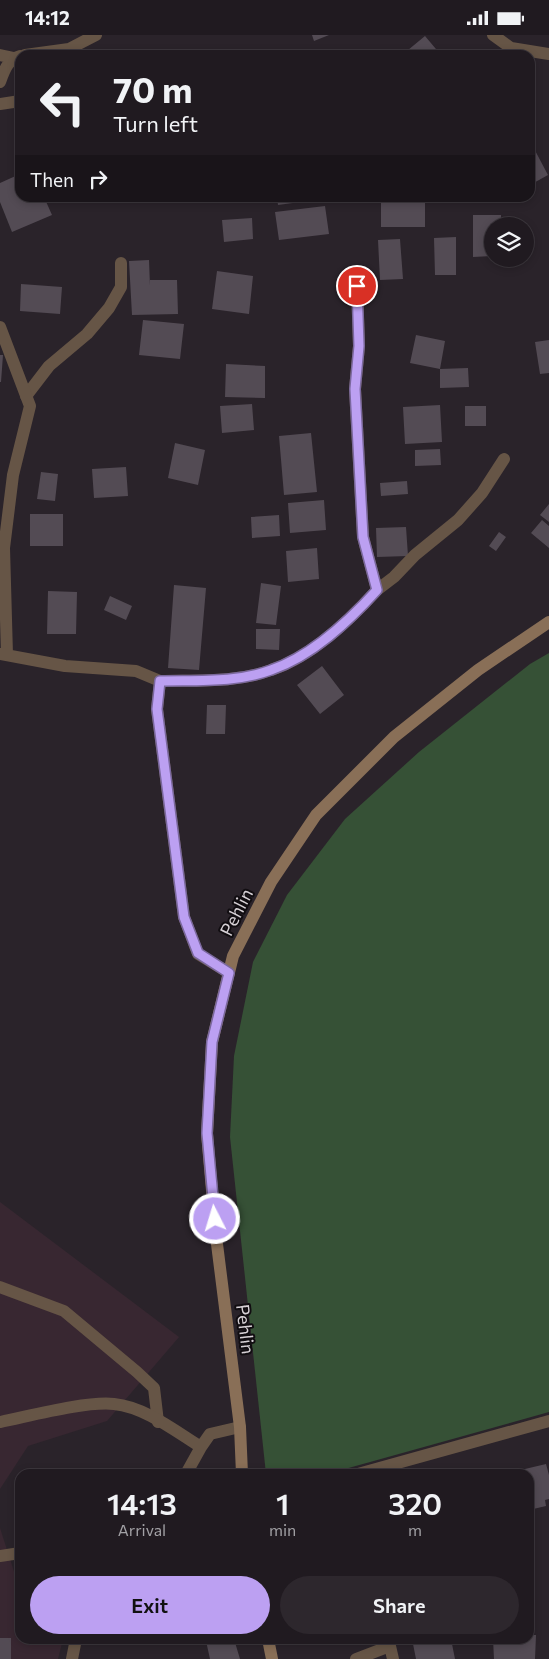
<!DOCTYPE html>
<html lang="en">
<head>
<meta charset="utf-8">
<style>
	:root { --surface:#201a20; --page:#2d272d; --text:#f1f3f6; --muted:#a2a1a5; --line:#3d383e; --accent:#bca0f2 }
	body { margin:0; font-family:Commissioner,sans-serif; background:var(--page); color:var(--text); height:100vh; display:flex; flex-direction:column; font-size:19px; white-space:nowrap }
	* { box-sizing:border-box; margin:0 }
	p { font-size:16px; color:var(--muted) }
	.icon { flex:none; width:28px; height:28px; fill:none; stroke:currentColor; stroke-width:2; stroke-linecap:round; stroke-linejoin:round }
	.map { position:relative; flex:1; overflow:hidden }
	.side { position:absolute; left:15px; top:1434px; width:519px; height:175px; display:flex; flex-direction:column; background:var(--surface); border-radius:15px; box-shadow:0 2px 8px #0003,0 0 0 1px var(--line) }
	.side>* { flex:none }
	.top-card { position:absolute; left:15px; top:15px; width:520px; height:152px; border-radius:15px; box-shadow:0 2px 8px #0003,0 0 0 1px var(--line); background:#201a20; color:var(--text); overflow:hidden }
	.tools { position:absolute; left:484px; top:182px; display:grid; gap:10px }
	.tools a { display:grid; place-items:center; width:50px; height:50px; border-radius:50%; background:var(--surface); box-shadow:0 2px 8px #0003,0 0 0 1px var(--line); font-size:25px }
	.pin { position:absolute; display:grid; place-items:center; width:42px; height:42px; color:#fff; margin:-21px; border:2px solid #fff; border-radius:50%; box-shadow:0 1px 5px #0007 }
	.me { position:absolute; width:55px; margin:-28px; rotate:355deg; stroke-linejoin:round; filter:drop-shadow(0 0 4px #0008) }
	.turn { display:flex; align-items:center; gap:18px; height:105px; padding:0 15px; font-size:22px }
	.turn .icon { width:65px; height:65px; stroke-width:2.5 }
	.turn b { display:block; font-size:35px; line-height:42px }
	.then { display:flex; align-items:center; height:48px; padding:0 15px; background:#0003; gap:10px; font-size:19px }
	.eta { display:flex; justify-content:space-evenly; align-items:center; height:85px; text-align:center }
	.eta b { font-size:30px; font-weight:600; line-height:35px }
	.button { display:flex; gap:10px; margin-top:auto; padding:10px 15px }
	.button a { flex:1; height:58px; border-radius:30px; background:var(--accent); color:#111; font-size:20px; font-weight:600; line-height:58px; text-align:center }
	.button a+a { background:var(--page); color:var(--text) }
	.status { display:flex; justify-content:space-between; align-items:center; height:35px; padding:0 25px; background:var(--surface); direction:ltr }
	.status svg { height:14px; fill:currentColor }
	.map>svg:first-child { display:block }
	.industrial { fill:#382731 }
	.green { fill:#365136 }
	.building { fill:#534b54 }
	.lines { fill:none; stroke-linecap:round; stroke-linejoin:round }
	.service { stroke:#665546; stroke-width:12 }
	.minor { stroke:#665546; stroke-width:12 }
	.secondary { stroke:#896f57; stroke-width:12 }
	.route-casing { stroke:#7a689d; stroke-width:12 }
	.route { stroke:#bca0f2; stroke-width:9 }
	.labels { text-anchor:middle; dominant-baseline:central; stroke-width:4; stroke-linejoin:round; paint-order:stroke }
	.street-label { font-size:18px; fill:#d6d0d5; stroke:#110d11 }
</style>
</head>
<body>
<div class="status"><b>14:12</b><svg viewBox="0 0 49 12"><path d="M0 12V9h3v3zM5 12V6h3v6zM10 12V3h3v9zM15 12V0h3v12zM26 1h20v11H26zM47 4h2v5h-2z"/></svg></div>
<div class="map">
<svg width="549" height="1624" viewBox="0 0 549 1624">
	<rect width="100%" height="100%" fill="#2a232a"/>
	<!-- industrial -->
	<path class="industrial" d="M 0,1167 L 179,1302 L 107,1386 L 28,1411 L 0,1454 Z
		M 0,1493 L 20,1555 L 20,1604 L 63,1604 L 58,1624 L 0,1624 Z"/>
	<!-- green -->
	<path class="green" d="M 549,618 L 549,1377 L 327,1439 L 266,1439 L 230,1102 L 234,1021 L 253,927 L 287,860 L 345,784 L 419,717 L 530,629 Z"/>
	<!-- building -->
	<path class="building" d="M 312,0 L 329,0 L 314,6 Z
		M 425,1 L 441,20 L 402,20 Z
		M 530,106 L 548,140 L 530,150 Z
		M 20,139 L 20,162 L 44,162 L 52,180 L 12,197 L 0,167 L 0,148 Z
		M 277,162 L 322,162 L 322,164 L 278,170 Z
		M 381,162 L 425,162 L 425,192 L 381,192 Z
		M 325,171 L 329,199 L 279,205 L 275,177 Z
		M 473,180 L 501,180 L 501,191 L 492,191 L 492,221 L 473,222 Z
		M 252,183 L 253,204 L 224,207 L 222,185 Z
		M 456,202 L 456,240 L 435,240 L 434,203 Z
		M 400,204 L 403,244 L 380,245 L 378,205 Z
		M 149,225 L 150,251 L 150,245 L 177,245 L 178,279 L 132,280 L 129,226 Z
		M 217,236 L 253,241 L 249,279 L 212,274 Z
		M 21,249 L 62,252 L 60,279 L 20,276 Z
		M 143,285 L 184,289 L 180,324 L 139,320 Z
		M 416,300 L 445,306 L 440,334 L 410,328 Z
		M 549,305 L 549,338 L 540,339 L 535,307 Z
		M 0,320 L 3,320 L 1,347 L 0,347 Z
		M 226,329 L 265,331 L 265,363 L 225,362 Z
		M 468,333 L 469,352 L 440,353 L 440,334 Z
		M 252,369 L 254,395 L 222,398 L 220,371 Z
		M 440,370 L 442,407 L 405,409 L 403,372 Z
		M 465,371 L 486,371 L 486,391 L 465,391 Z
		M 311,398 L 317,457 L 284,460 L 279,401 Z
		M 175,408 L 205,415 L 198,450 L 168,443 Z
		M 440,414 L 441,430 L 415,431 L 415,415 Z
		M 126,432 L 128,461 L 94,463 L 92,434 Z
		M 41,437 L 58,439 L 55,466 L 37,464 Z
		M 407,446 L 408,459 L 381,461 L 380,448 Z
		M 324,465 L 326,495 L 290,498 L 288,468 Z
		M 549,469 L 549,487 L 540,480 Z
		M 30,479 L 63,479 L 63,511 L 30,511 Z
		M 279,480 L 280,501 L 252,503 L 251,482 Z
		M 542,485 L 549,491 L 549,513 L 531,498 Z
		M 406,492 L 408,521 L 377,522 L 376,493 Z
		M 499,497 L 506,502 L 496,516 L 489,511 Z
		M 317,513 L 319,544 L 288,547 L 286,516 Z
		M 261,548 L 281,551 L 276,590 L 256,588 Z
		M 174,550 L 206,553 L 199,635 L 168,633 Z
		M 48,556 L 77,557 L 76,599 L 47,599 Z
		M 110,561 L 132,571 L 126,585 L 104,575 Z
		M 256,594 L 280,594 L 279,615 L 256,614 Z
		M 322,631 L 344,660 L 320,679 L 297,650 Z
		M 207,670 L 226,670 L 225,699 L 206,699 Z
		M 546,1429 L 549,1440 L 549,1464 L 545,1465 L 546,1471 L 529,1475 L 529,1439 L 508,1438 Z
		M 529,1600 L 536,1600 L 535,1624 L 494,1624 L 493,1604 L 529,1604 Z
		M 0,1603 L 11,1603 L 11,1624 L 0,1624 Z
		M 216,1604 L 234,1604 L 240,1624 L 210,1624 L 206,1606 Z
		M 412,1604 L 451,1604 L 455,1624 L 416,1624 Z"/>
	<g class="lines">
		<!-- service -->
		<path class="service" d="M 0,69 L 20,66
			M 26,361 L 49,331 L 87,299 L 109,273 L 121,252 L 121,228
			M 0,1252 L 64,1276 L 137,1337 L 154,1353 L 158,1387
			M 0,1521 L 20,1518"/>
		<!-- minor -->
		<path class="minor" d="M 493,0 L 511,13 L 549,19
			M 0,20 L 14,23
			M 25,20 L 69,14 L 96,0
			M 0,47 C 4,36 8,24 20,21
			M 0,292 L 30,371 L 13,440 L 4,513 L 7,620
			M 377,555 L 394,542 L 415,520 L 458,485 L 482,458 L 504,424
			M 0,619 L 65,631 L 136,636 L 160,646 L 157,674 L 184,882 L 198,919 L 229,938
			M 160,646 C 197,645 236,648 271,635 C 311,622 349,586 377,555 L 363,502 L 355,354 L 359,311 L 357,251
			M 0,1387 C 30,1381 86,1366 114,1369 C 145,1372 175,1396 201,1412
			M 186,1439 L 201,1412 L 210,1399 L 240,1392
			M 358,1439 L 549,1386
			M 72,1624 L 76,1604
			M 356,1624 L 390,1611 L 393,1624"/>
		<!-- secondary -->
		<path class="secondary" d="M 242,1439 L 240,1392 L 216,1201 L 207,1099 L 212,1007 L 233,921 L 271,847 L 316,780 L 394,702 L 478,635 L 549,587
			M 268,1604 L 272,1624"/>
	</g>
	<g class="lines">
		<defs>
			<path id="route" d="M 215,1184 L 207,1098 L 208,1080 L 212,1007 L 229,938 L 198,918 L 184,882 L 157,674 L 160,646 C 197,645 236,648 271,635 C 312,621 348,587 377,555 L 363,502 L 355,354 L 359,311 L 357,251"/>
		</defs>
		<!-- route casing -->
		<use href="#route" class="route-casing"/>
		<!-- route -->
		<use href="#route" class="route"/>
	</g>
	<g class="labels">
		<!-- street labels -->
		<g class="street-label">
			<text transform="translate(236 877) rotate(-63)">Pehlin</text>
			<text transform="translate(246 1294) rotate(83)">Pehlin</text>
		</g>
	</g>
</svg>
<div class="tools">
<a><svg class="icon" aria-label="layers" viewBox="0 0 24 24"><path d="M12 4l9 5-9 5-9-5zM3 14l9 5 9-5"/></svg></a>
</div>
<div class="pin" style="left:357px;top:251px;background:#d93025"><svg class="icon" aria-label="arrive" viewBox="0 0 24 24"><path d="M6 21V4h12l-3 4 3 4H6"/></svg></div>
<svg class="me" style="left:215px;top:1184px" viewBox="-20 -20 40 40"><circle r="17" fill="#bca0f2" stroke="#fff" stroke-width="3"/><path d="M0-11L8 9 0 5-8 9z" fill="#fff"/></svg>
<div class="top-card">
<div class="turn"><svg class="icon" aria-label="left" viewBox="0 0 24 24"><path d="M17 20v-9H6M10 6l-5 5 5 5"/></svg><div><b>70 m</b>Turn left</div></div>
<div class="then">Then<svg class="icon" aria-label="right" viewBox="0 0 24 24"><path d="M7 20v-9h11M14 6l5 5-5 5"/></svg></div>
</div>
<section class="side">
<div class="eta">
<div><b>14:13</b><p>Arrival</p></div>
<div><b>1</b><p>min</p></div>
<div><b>320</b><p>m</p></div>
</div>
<div class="button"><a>Exit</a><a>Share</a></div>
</section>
</div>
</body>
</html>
